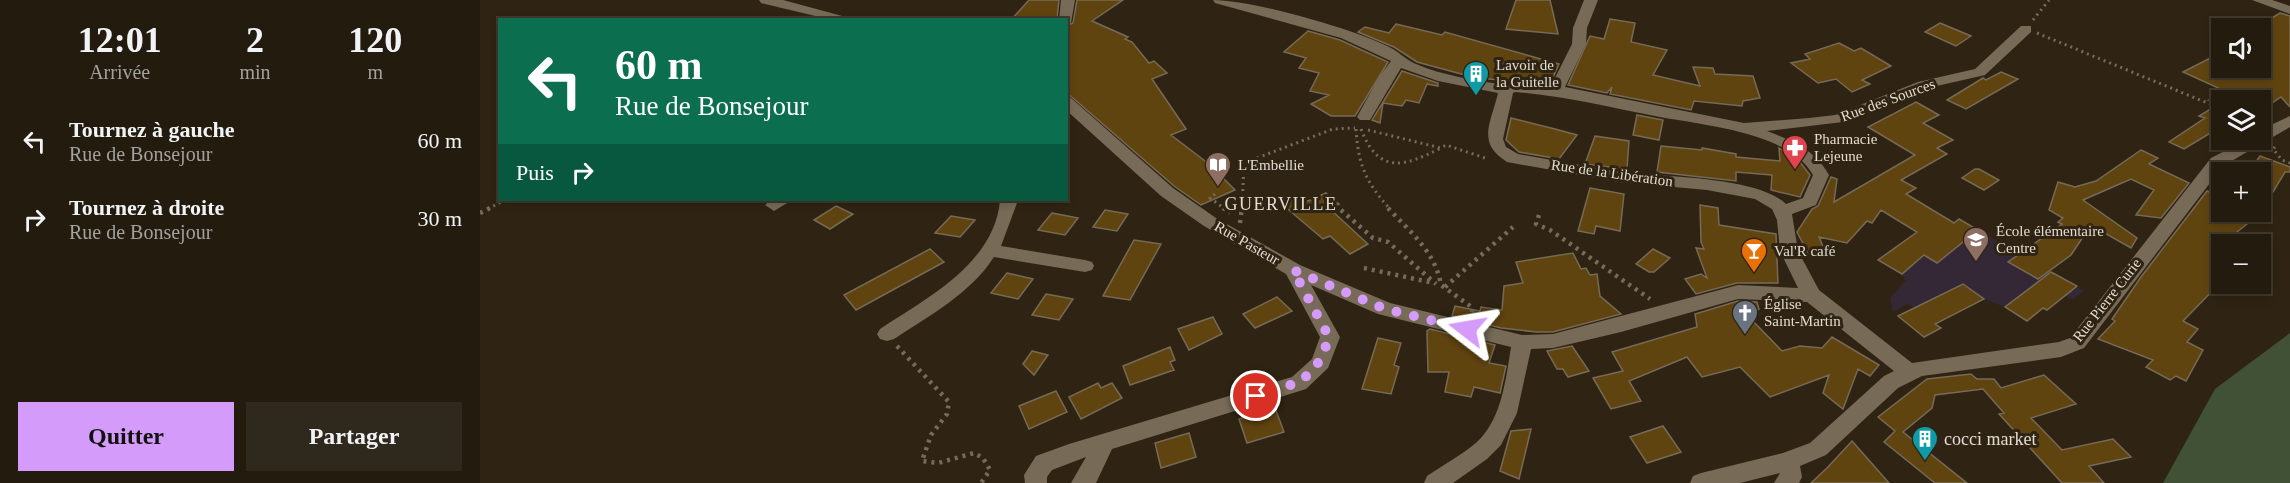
<!DOCTYPE html>
<html lang="fr">
<head>
<meta charset="utf-8">
<style>
	:root { --surface:#231b0e; --page:#2f281c; --text:#f1f3f6; --muted:#a3a19e; --line:#40392e; --accent:#d59bfa }
	body { margin:0; font-family:Georgia,serif; background:var(--page); color:var(--text); height:100vh; display:flex; flex-direction:column; font-size:22px; white-space:nowrap }
	* { box-sizing:border-box; margin:0 }
	p { font-size:20px; color:var(--muted) }
	.icon { flex:none; width:33px; height:33px; fill:none; stroke:currentColor; stroke-width:2; stroke-linecap:round; stroke-linejoin:round }
	.map { position:relative; flex:1; overflow:hidden }
	.side { display:flex; flex-direction:column; background:var(--surface); width:480px }
	.side>* { flex:none }
	.guide { position:absolute; left:18px; top:18px; width:570px; height:183px; border-radius:0px; box-shadow:0 3px 9px #0003,0 0 0 2px var(--line); background:#0b6e4f; color:#fff; overflow:hidden }
	.tools { position:absolute; left:1731px; top:18px; display:grid; gap:12px }
	.tools a { display:grid; place-items:center; width:60px; height:60px; border-radius:0px; background:var(--surface); box-shadow:0 3px 9px #0003,0 0 0 2px var(--line); font-size:30px }
	.pin { position:absolute; display:grid; place-items:center; width:51px; height:51px; color:#fff; margin:-26px; border:3px solid #fff; border-radius:50%; box-shadow:0 2px 6px #0007 }
	.me { position:absolute; width:66px; margin:-33px; rotate:284deg; stroke-linejoin:round; filter:drop-shadow(0 0 4px #0008) }
	.turn { display:flex; align-items:center; gap:21px; height:126px; padding:0 18px; font-size:27px }
	.turn .icon { width:78px; height:78px; stroke-width:2.5 }
	.turn b { display:block; font-size:42px; line-height:51px }
	.then { display:flex; align-items:center; height:57px; padding:0 18px; background:#0003; gap:12px; font-size:22px }
	.eta { display:flex; justify-content:space-evenly; align-items:center; height:102px; text-align:center }
	.eta b { font-size:36px; font-weight:700; line-height:42px }
	.action { display:flex; gap:12px; margin-top:auto; padding:12px 18px }
	.action a { flex:1; height:69px; border-radius:0px; background:var(--accent); color:#111; font-size:24px; font-weight:700; line-height:69px; text-align:center }
	.action a+a { background:var(--page); color:var(--text) }
	ul { padding:0; list-style:none }
	li { display:flex; align-items:center; gap:18px; height:78px; padding:0 18px }
	li div { flex:1 }
	li b { display:block; font-size:22px }
	li em { font-style:normal }
	main { display:flex; flex:1; min-height:0 }
	.map>svg:first-child { display:block }
	.education { fill:#352836 }
	.green { fill:#405135 }
	.building { fill:#604410; stroke:#766a57; stroke-width:1.5 }
	.lines { fill:none; stroke-linecap:round; stroke-linejoin:round }
	.path-far1 { stroke:#756c5d; stroke-width:3; stroke-dasharray:2 4; stroke-linecap:butt }
	.path { stroke:#756c5d; stroke-width:4.5; stroke-dasharray:3 5; stroke-linecap:butt }
	.minor { fill:#776b57; fill-rule:evenodd }
	.route { stroke:#d59bfa; stroke-width:10; stroke-dasharray:0 18 }
	.labels { text-anchor:middle; dominant-baseline:central; stroke-width:6; stroke-linejoin:round; paint-order:stroke }
	.poi-label { font-size:15px; fill:#e2dbd0; stroke:#2f2413; text-anchor:start }
	.street-label { font-size:15px; fill:#e2dbd0; stroke:#2f2413 }
	.quarter-label { font-size:18px; letter-spacing:1.5px; fill:#e2dbd0; stroke:#2f2413 }
	.near-poi-label { font-size:18px; fill:#e2dbd0; stroke:#2f2413; text-anchor:start }
</style>
</head>
<body>
<main>
<section class="side">
<div class="eta">
<div><b>12:01</b><p>Arrivée</p></div>
<div><b>2</b><p>min</p></div>
<div><b>120</b><p>m</p></div>
</div>
<ul>
<li><svg class="icon" aria-label="left" viewBox="0 0 24 24"><path d="M17 20v-9H6M10 6l-5 5 5 5"/></svg><div><b>Tournez à gauche</b><p>Rue de Bonsejour</p></div><em>60 m</em></li>
<li><svg class="icon" aria-label="right" viewBox="0 0 24 24"><path d="M7 20v-9h11M14 6l5 5-5 5"/></svg><div><b>Tournez à droite</b><p>Rue de Bonsejour</p></div><em>30 m</em></li>
</ul>
<div class="action"><a>Quitter</a><a>Partager</a></div>
</section>
<div class="map">
<svg width="1810" height="483" viewBox="0 0 1810 483">
	<rect width="100%" height="100%" fill="#2f2413"/>
	<!-- education -->
	<path class="education" d="M 1479,219 L 1604,291 L 1593,299 L 1585,296 L 1567,310 L 1563,308 L 1547,321 L 1525,307 L 1504,299 L 1483,284 L 1434,308 L 1428,304 L 1413,312 L 1410,298 L 1426,280 L 1421,274 L 1471,235 L 1468,227 Z"/>
	<!-- green -->
	<path class="green" d="M 1810,333 L 1810,483 L 1683,483 L 1735,389 Z"/>
	<!-- building -->
	<path class="building" d="M 549,0 L 579,0 L 577,19 L 531,20 Z
		M 597,0 L 643,0 L 612,21 L 648,37 L 645,39 L 652,42 L 669,63 L 674,61 L 687,73 L 672,79 L 706,129 L 691,135 L 729,164 L 755,190 L 721,205 L 694,186 L 586,92 L 586,26 L 593,23 Z
		M 1036,0 L 1070,0 L 1078,34 L 1026,29 Z
		M 1800,13 L 1810,16 L 1810,107 L 1801,97 L 1780,111 L 1780,100 L 1729,100 L 1745,91 L 1703,72 L 1742,52 L 1742,68 L 1780,68 L 1780,25 Z
		M 1130,19 L 1155,23 L 1151,42 L 1187,50 L 1173,75 L 1220,86 L 1213,67 L 1233,68 L 1235,74 L 1273,76 L 1280,98 L 1263,101 L 1262,106 L 1214,101 L 1211,110 L 1130,94 L 1132,87 L 1127,93 L 1088,85 L 1110,36 L 1124,39 Z
		M 1460,23 L 1491,36 L 1476,46 L 1445,32 Z
		M 916,24 L 962,35 L 965,32 L 1079,64 L 1070,84 L 996,78 L 937,62 L 914,47 L 878,32 L 885,27 L 909,33 Z
		M 828,31 L 860,40 L 908,62 L 875,116 L 851,116 L 831,104 L 849,95 L 830,91 L 839,73 L 819,68 L 826,58 L 804,52 Z
		M 1359,43 L 1374,51 L 1381,48 L 1411,66 L 1382,80 L 1390,84 L 1372,92 L 1356,79 L 1338,83 L 1311,63 L 1330,59 L 1325,54 Z
		M 922,71 L 958,83 L 958,86 L 947,84 L 939,103 L 926,100 L 922,106 L 903,103 L 900,123 L 892,120 Z
		M 1521,72 L 1538,79 L 1486,109 L 1467,100 L 1503,78 L 1506,80 Z
		M 1436,102 L 1459,115 L 1443,123 L 1473,140 L 1457,148 L 1467,154 L 1421,180 L 1436,188 L 1426,194 L 1474,223 L 1479,219 L 1498,230 L 1457,263 L 1444,255 L 1422,274 L 1398,260 L 1437,232 L 1401,210 L 1392,223 L 1387,221 L 1367,243 L 1339,237 L 1345,251 L 1329,255 L 1317,232 L 1332,209 L 1338,206 L 1351,177 L 1357,179 L 1354,202 L 1435,155 L 1388,127 Z
		M 1742,102 L 1742,126 L 1704,149 L 1689,142 L 1725,118 L 1719,116 Z
		M 1157,115 L 1183,120 L 1179,140 L 1153,135 Z
		M 1031,118 L 1075,129 L 1097,135 L 1079,159 L 1039,152 L 1026,140 Z
		M 1115,136 L 1149,141 L 1147,169 L 1105,164 Z
		M 1181,146 L 1222,150 L 1222,148 L 1256,154 L 1256,157 L 1300,161 L 1299,148 L 1320,162 L 1330,175 L 1320,197 L 1291,190 L 1292,175 L 1256,172 L 1256,181 L 1177,172 Z
		M 1661,150 L 1678,158 L 1669,164 L 1709,183 L 1681,218 L 1656,215 L 1674,190 L 1651,179 L 1603,200 L 1657,238 L 1651,248 L 1623,232 L 1619,234 L 1609,228 L 1591,255 L 1558,279 L 1528,262 L 1582,224 L 1578,222 L 1583,218 L 1569,210 L 1578,182 L 1595,187 L 1616,181 Z
		M 1780,156 L 1810,167 L 1810,172 L 1805,172 L 1793,192 L 1780,186 L 1780,172 L 1769,172 Z
		M 1495,169 L 1499,169 L 1519,180 L 1504,190 L 1482,178 Z
		M 1110,188 L 1144,194 L 1140,231 L 1116,226 L 1114,234 L 1098,231 Z
		M 1727,191 L 1742,198 L 1742,212 L 1782,212 L 1742,244 L 1742,281 L 1703,321 L 1718,329 L 1707,342 L 1723,350 L 1706,381 L 1696,376 L 1690,380 L 1666,367 L 1673,360 L 1618,339 L 1635,321 L 1632,319 L 1661,277 Z
		M 846,193 L 859,204 L 850,209 L 888,244 L 870,254 L 850,236 L 843,239 L 803,205 L 821,196 L 828,201 Z
		M 1220,205 L 1238,208 L 1239,225 L 1296,234 L 1298,283 L 1257,283 L 1216,294 L 1205,279 L 1221,274 L 1227,278 L 1216,248 L 1224,249 L 1221,242 Z
		M 356,206 L 373,214 L 350,229 L 334,220 Z
		M 625,210 L 648,214 L 637,231 L 613,227 Z
		M 572,213 L 598,218 L 585,235 L 558,230 Z
		M 471,216 L 495,220 L 480,237 L 455,233 Z
		M 654,240 L 681,244 L 650,300 L 623,296 Z
		M 450,249 L 464,262 L 376,310 L 364,295 Z
		M 1173,249 L 1190,258 L 1174,272 L 1169,272 L 1156,264 Z
		M 1093,253 L 1101,269 L 1106,268 L 1110,275 L 1117,274 L 1120,296 L 1141,314 L 1073,332 L 1056,332 L 1021,328 L 972,316 L 975,306 L 1000,311 L 1001,307 L 1022,310 L 1024,286 L 1043,283 L 1036,262 Z
		M 1571,272 L 1597,286 L 1567,310 L 1563,308 L 1547,321 L 1525,307 Z
		M 527,273 L 553,279 L 538,299 L 511,293 Z
		M 1483,284 L 1504,299 L 1455,324 L 1461,328 L 1444,337 L 1418,316 Z
		M 566,294 L 593,299 L 579,320 L 552,315 Z
		M 797,297 L 812,311 L 775,328 L 763,314 Z
		M 1258,301 L 1277,302 L 1279,309 L 1267,315 L 1302,351 L 1320,346 L 1342,348 L 1352,337 L 1399,365 L 1390,376 L 1378,369 L 1363,409 L 1343,393 L 1349,375 L 1290,397 L 1260,367 L 1222,377 L 1207,357 L 1149,381 L 1161,401 L 1131,409 L 1113,378 L 1143,371 L 1132,352 L 1217,327 L 1215,314 Z
		M 733,317 L 742,334 L 709,350 L 698,329 Z
		M 950,329 L 1015,345 L 1009,363 L 1026,366 L 1020,393 L 994,387 L 991,397 L 965,392 L 969,372 L 948,372 L 947,331 Z
		M 898,338 L 921,343 L 914,365 L 919,367 L 911,394 L 882,389 Z
		M 1092,346 L 1109,371 L 1088,377 L 1083,369 L 1077,369 L 1067,351 Z
		M 690,347 L 695,360 L 690,362 L 694,370 L 650,385 L 643,366 Z
		M 552,351 L 568,355 L 554,375 L 543,364 Z
		M 1491,374 L 1497,379 L 1514,379 L 1521,388 L 1564,375 L 1596,404 L 1551,418 L 1582,450 L 1633,439 L 1651,457 L 1609,466 L 1624,483 L 1582,483 L 1519,414 L 1524,413 L 1503,389 L 1455,395 L 1452,408 L 1423,432 L 1487,483 L 1455,483 L 1404,442 L 1415,431 L 1398,417 L 1447,379 Z
		M 618,383 L 621,388 L 632,383 L 642,398 L 601,419 L 589,397 Z
		M 576,391 L 587,412 L 549,429 L 539,406 Z
		M 795,408 L 804,432 L 767,443 L 759,419 Z
		M 1183,426 L 1201,452 L 1167,463 L 1150,437 Z
		M 1051,429 L 1039,479 L 1020,471 L 1031,431 Z
		M 709,433 L 716,457 L 681,468 L 675,443 Z
		M 1372,441 L 1409,483 L 1331,483 L 1347,468 Z"/>
	<g class="lines">
		<!-- path-far1 -->
		<path class="path-far1" d="M 1553,20 L 1569,0
			M 1557,33 L 1742,109
			M 876,129 C 878,164 886,183 910,209
			M 881,129 C 899,176 925,166 961,148
			M 888,130 L 961,148 L 966,145 L 1008,159
			M 1795,147 L 1793,149 L 1802,160 L 1810,163
			M 735,194 L 730,198 L 745,209
			M 8,209 L 25,200
			M 762,209 L 764,163 L 853,129 L 875,128"/>
		<!-- path -->
		<path class="path" d="M 743,208 L 750,213
			M 908,208 C 930,232 955,251 961,285 L 993,308 L 991,316
			M 861,210 L 893,238 L 908,242 L 956,284
			M 0,213 L 10,208
			M 1059,215 L 1056,224 L 1070,230 L 1170,299
			M 760,223 L 762,208
			M 884,268 L 954,283
			M 965,287 L 1033,227
			M 417,346 L 469,402 L 467,414 L 451,435 L 442,461 L 458,463 L 494,453 L 503,458 L 510,470 L 501,483"/>
		<!-- minor -->
		<path class="minor" d="M 279,0 L 303,0 L 377,20 L 352,20 L 281,3 Z
			M 581,0 L 595,0 L 591,23 L 586,24 L 586,20 L 579,20 Z
			M 733,0 C 773,0 878,30 913,49 C 921,54 928,61 936,64 C 964,76 995,80 1025,85 L 1034,83 L 1071,86 L 1092,44 L 1093,28 L 1104,0 L 1118,0 L 1107,28 L 1106,44 L 1085,87 L 1264,123 L 1329,118 L 1355,115 L 1438,82 L 1495,69 L 1541,26 L 1551,26 L 1551,32 L 1505,75 L 1448,88 L 1363,122 L 1287,131 C 1313,141 1335,150 1349,175 L 1336,205 L 1312,214 L 1318,251 L 1339,290 L 1432,363 L 1579,342 L 1590,338 L 1731,158 L 1766,140 L 1780,140 L 1780,130 L 1810,116 L 1810,127 L 1743,166 L 1604,348 L 1581,357 L 1442,376 L 1418,388 L 1346,455 L 1320,466 L 1322,477 L 1319,483 L 1294,483 L 1300,473 L 1260,483 L 1210,483 L 1213,476 L 1221,473 L 1303,453 L 1330,443 L 1404,376 L 1414,371 L 1327,302 L 1258,299 L 1141,332 L 1073,348 L 1051,349 L 1037,413 L 1021,445 L 1007,459 L 973,483 L 944,483 L 947,476 C 963,465 982,455 997,442 C 1022,419 1026,378 1031,347 L 898,314 L 831,285 L 860,337 L 848,368 L 826,389 L 632,449 L 616,483 L 591,483 L 606,457 L 572,470 L 567,477 L 567,483 L 545,483 L 544,475 L 556,456 L 589,444 L 812,377 L 832,359 L 840,337 L 806,274 L 724,226 L 681,196 L 586,110 L 586,97 L 591,98 L 693,188 L 736,218 L 820,265 L 910,303 L 1042,335 L 1073,334 L 1258,285 L 1318,288 L 1300,251 L 1297,220 L 1292,209 L 1275,199 L 1227,190 L 1139,182 L 1027,162 C 996,143 1011,123 1018,93 L 958,81 L 921,68 L 890,120 L 880,120 L 877,117 L 899,77 L 911,61 L 861,38 L 735,3 ZM 1035,92 C 1083,96 1128,107 1175,116 C 1219,125 1309,131 1333,175 L 1323,198 L 1306,204 C 1275,175 1180,178 1137,171 C 1104,166 1071,160 1038,154 L 1026,147 L 1023,139 L 1033,93 Z
			M 1772,0 L 1792,0 L 1810,6 L 1810,14 Z
			M 291,200 L 312,200 L 294,211 L 285,205 Z
			M 520,200 L 536,200 L 537,203 L 521,246 L 605,260 L 612,262 L 614,266 L 612,270 L 605,272 L 514,257 C 491,293 449,316 414,339 L 407,341 L 400,339 L 397,334 L 400,329 C 447,298 515,263 520,200 Z"/>
	</g>
	<g class="lines">
		<!-- route -->
		<path class="route" d="M 776,396 C 818,383 835,382 849,337 L 813,270 L 905,309 L 987,329"/>
	</g>
	<!-- icons -->
	<defs>
		<symbol id="building-pin" viewBox="-11 -11 22 30"><path d="M0 17L-7.5 6A9.5 9.5 0 1 1 7.5 6Z" fill="#0f9aa8" stroke="#2f2413"/><path d="M-4-6H4V6H1V3H-1V6H-4ZM-2.5-4.3h1.7v1.8h-1.7ZM.8-4.3h1.7v1.8H.8ZM-2.5-1h1.7V.8h-1.7ZM.8-1h1.7V.8H.8Z" fill="#fff"/></symbol>
		<symbol id="pharmacy-pin" viewBox="-11 -11 22 30"><path d="M0 17L-7.5 6A9.5 9.5 0 1 1 7.5 6Z" fill="#e0444e" stroke="#2f2413"/><path d="M-2-6h4v4h4v4h-4v4h-4v-4h-4v-4h4Z" fill="#fff"/></symbol>
		<symbol id="library-pin" viewBox="-11 -11 22 30"><path d="M0 17L-7.5 6A9.5 9.5 0 1 1 7.5 6Z" fill="#8d6e63" stroke="#2f2413"/><path d="M-6-4Q-3-5.5-.7-3.5V5Q-3 3-6 4ZM6-4Q3-5.5 .7-3.5V5Q3 3 6 4Z" fill="#fff"/></symbol>
		<symbol id="school-pin" viewBox="-11 -11 22 30"><path d="M0 17L-7.5 6A9.5 9.5 0 1 1 7.5 6Z" fill="#8d6e63" stroke="#2f2413"/><path d="M0-5L7-2L0 1L-7-2ZM-4 1L0 2.5L4 1V4Q0 6-4 4Z" fill="#fff"/></symbol>
		<symbol id="bar-pin" viewBox="-11 -11 22 30"><path d="M0 17L-7.5 6A9.5 9.5 0 1 1 7.5 6Z" fill="#e8710a" stroke="#2f2413"/><path d="M-6-5H6L.8 .8V4.5H3.5V6h-7V4.5H-.8V.8Z" fill="#fff"/></symbol>
		<symbol id="church-pin" viewBox="-11 -11 22 30"><path d="M0 17L-7.5 6A9.5 9.5 0 1 1 7.5 6Z" fill="#6b7280" stroke="#2f2413"/><path d="M-1.2-6h2.4v3.5h3.3v2.4h-3.3V6h-2.4V-.1h-3.3v-2.4h3.3Z" fill="#fff"/></symbol>
	</defs>
	<g fill-rule="evenodd">
		<use href="#building-pin" x="981" y="59" width="30" height="40"/>
		<use href="#pharmacy-pin" x="1300" y="133" width="30" height="40"/>
		<use href="#library-pin" x="723" y="150" width="30" height="40"/>
		<use href="#school-pin" x="1481" y="225" width="30" height="40"/>
		<use href="#bar-pin" x="1259" y="236" width="30" height="40"/>
		<use href="#church-pin" x="1250" y="298" width="30" height="40"/>
		<use href="#building-pin" x="1430" y="424" width="30" height="40"/>
	</g>
	<g class="labels">
		<!-- poi labels -->
		<g class="poi-label">
			<text x="1016" y="65">Lavoir de<tspan x="1016" dy="17">la Guitelle</tspan></text>
			<text x="1334" y="139">Pharmacie<tspan x="1334" dy="17">Lejeune</tspan></text>
			<text x="758" y="165">L'Embellie</text>
			<text x="1516" y="231">École élémentaire<tspan x="1516" dy="17">Centre</tspan></text>
			<text x="1294" y="251">Val'R café</text>
			<text x="1284" y="304">Église<tspan x="1284" dy="17">Saint-Martin</tspan></text>
		</g>
		<!-- street labels -->
		<g class="street-label">
			<text transform="translate(1408 100) rotate(-20)">Rue des Sources</text>
			<text transform="translate(1132 173) rotate(8)">Rue de la Libération</text>
			<text transform="translate(767 243) rotate(30)">Rue Pasteur</text>
			<text transform="translate(1627 300) rotate(-52)">Rue Pierre Curie</text>
		</g>
		<!-- quarter labels -->
		<g class="quarter-label">
			<text x="801" y="204">GUERVILLE</text>
		</g>
		<!-- near-poi labels -->
		<g class="near-poi-label">
			<text x="1464" y="439">cocci market</text>
		</g>
	</g>
</svg>
<div class="tools">
<a><svg class="icon" aria-label="sound" viewBox="0 0 24 24"><path d="M4 9h4l5-4v14l-5-4H4zM17 9q2 3 0 6"/></svg></a>
<a><svg class="icon" aria-label="layers" viewBox="0 0 24 24"><path d="M12 4l9 5-9 5-9-5zM3 14l9 5 9-5"/></svg></a>
<a>+</a>
<a>−</a>
</div>
<div class="pin" style="left:776px;top:396px;background:#d93025"><svg class="icon" aria-label="arrive" viewBox="0 0 24 24"><path d="M6 21V4h12l-3 4 3 4H6"/></svg></div>
<svg class="me" style="left:987px;top:329px" viewBox="-20 -20 40 40"><path d="M0-17L14 15 0 8-14 15z" fill="#d59bfa" stroke="#fff" stroke-width="4"/></svg>
<div class="guide">
<div class="turn"><svg class="icon" aria-label="left" viewBox="0 0 24 24"><path d="M17 20v-9H6M10 6l-5 5 5 5"/></svg><div><b>60 m</b>Rue de Bonsejour</div></div>
<div class="then">Puis<svg class="icon" aria-label="right" viewBox="0 0 24 24"><path d="M7 20v-9h11M14 6l5 5-5 5"/></svg></div>
</div>
</div>
</main>
</body>
</html>
